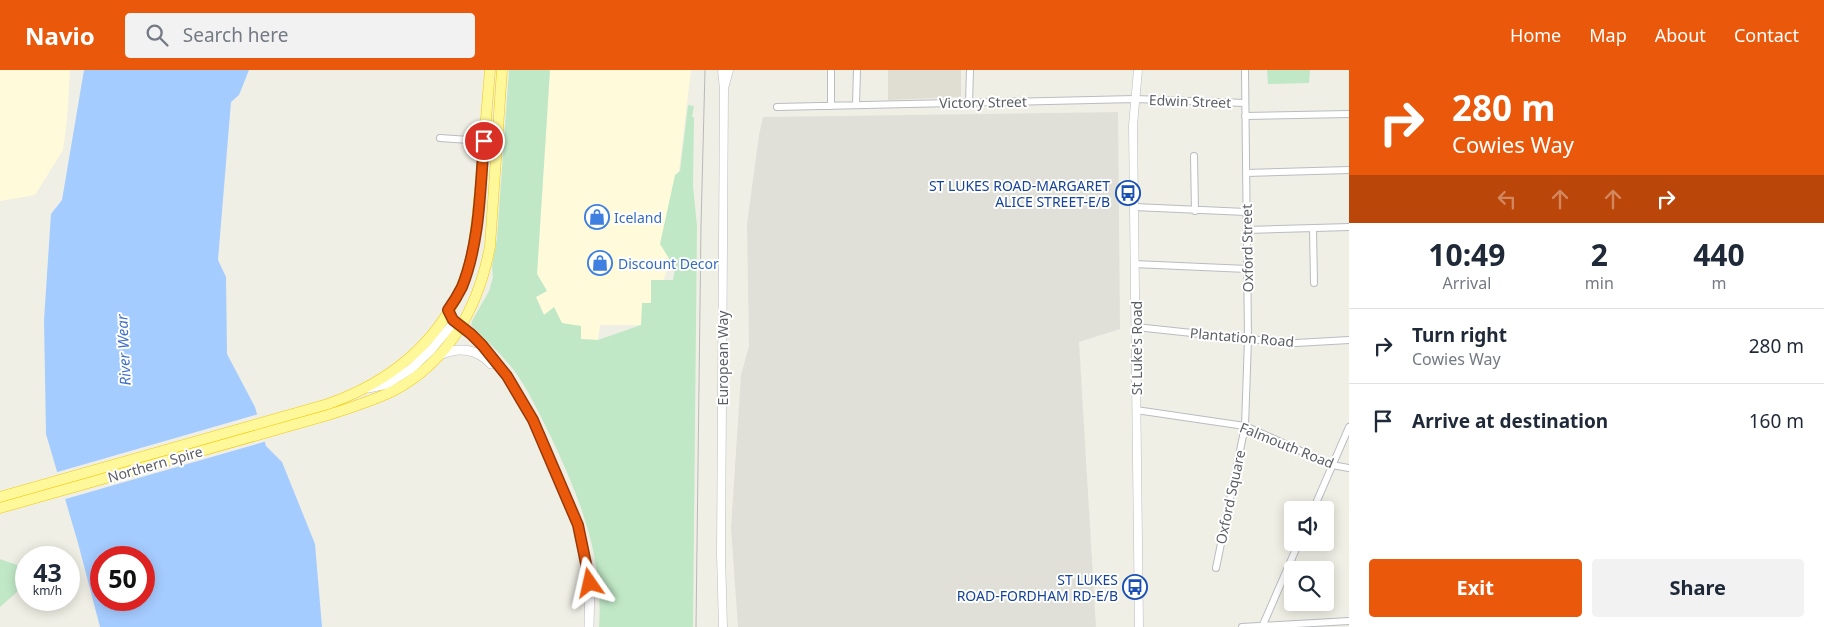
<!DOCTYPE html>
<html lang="en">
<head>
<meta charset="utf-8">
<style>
	:root { --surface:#fff; --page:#f2f2f3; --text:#1f2937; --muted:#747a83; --line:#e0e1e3; --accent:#ea580c }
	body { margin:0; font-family:"Noto Sans",sans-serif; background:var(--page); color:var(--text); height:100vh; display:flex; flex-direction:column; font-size:19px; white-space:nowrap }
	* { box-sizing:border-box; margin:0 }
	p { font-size:16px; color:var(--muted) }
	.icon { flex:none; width:28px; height:28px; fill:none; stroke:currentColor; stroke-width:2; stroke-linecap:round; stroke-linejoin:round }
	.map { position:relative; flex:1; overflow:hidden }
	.details { display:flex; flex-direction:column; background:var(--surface); width:475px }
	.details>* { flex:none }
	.hud { background:#ea580c; color:#fff; overflow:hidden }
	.controls { position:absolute; left:1284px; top:431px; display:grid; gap:10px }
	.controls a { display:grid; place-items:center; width:50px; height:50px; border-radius:5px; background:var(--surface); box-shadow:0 2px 12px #0003; font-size:25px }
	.speed { position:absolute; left:15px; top:476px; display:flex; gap:10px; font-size:25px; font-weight:700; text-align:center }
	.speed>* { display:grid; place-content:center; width:65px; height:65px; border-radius:50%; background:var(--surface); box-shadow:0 2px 12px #0003; line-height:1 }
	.speed small { font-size:12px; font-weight:400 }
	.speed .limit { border:8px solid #d22; background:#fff; color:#111 }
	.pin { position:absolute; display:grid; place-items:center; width:42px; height:42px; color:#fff; margin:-21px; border:2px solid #fff; border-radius:50%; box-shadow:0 1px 5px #0007 }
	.me { position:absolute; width:55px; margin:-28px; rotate:349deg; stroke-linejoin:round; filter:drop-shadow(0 0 4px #0008) }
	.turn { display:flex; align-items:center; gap:18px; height:105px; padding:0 20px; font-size:22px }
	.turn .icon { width:65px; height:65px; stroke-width:2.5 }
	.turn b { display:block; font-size:35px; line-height:42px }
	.lanes { display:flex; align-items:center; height:48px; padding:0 20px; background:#0003; justify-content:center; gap:25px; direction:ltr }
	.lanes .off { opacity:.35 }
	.eta { display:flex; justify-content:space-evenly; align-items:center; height:85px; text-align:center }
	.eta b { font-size:30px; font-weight:700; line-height:35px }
	.primary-button { display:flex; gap:10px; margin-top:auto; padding:10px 20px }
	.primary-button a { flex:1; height:58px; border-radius:5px; background:var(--accent); color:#fff; font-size:20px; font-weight:700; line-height:58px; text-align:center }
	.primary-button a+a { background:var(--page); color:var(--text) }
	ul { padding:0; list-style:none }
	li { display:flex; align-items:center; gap:15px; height:75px; padding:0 20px; border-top:1px solid var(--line) }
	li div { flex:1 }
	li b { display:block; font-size:19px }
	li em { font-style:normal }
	header { display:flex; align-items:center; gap:30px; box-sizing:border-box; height:70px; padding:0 25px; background:var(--accent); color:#fff }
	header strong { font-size:24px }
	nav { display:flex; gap:28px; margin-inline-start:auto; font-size:18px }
	.search { width:350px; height:45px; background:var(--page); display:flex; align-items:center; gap:12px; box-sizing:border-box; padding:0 18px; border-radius:5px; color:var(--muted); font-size:19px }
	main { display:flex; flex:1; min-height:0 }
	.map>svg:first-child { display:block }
	.commercial { fill:#fffbda }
	.industrial { fill:#e0e0d9 }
	.education { fill:#e0ded3 }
	.green { fill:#c0e8c6 }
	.water { fill:#a5ccff; fill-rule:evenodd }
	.pier { fill:#f0efe5 }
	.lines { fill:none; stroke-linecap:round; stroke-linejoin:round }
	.minor-casing { stroke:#b9bcc1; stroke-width:8 }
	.tertiary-casing { stroke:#b9bcc1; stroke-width:9 }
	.secondary-casing { stroke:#babcc3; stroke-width:10 }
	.trunk-casing { stroke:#f4c900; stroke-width:11 }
	.minor { stroke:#fff; stroke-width:6 }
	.tertiary { stroke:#fff; stroke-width:8 }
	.secondary { stroke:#fff; stroke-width:9 }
	.trunk { stroke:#fff89b; stroke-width:10 }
	.tram { stroke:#b8b8b9; stroke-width:1 }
	.route-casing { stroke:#983908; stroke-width:12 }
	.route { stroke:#ea580c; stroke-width:9 }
	.labels { text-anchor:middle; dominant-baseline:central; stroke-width:4; stroke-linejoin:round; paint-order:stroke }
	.street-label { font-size:14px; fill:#5c5f66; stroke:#fff }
	.transit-label { font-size:14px; fill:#164399; stroke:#fff; text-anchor:end }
	.shop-label { font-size:14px; fill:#366cbe; stroke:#fff; text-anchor:start }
	.water-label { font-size:15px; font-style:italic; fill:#4171c9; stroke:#fff }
</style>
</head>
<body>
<header>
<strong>Navio</strong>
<div class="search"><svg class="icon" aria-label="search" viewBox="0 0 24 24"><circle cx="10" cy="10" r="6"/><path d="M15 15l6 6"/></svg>Search here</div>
<nav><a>Home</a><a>Map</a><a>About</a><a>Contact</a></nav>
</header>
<main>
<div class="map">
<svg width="1349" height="557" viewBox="0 0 1349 557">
	<rect width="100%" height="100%" fill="#f0efe5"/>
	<!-- commercial -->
	<path class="commercial" d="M 0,0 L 70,0 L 67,49 L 63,80 L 35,125 L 0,131 Z
		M 550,0 L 691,0 L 667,200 L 655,234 L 642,255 L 600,255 L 598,270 L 581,269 L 562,253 L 544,245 L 536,227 L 547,221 L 537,204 Z"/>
	<!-- industrial -->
	<path class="industrial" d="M 1118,42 L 1120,259 L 1079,272 L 1096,557 L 738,557 L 731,458 L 741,305 L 749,276 L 747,154 L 759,65 L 763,47 Z"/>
	<!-- education -->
	<path class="education" d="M 888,0 L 961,0 L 961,27 L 888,30 Z"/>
	<!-- green -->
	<path class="green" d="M 509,0 L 550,0 L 537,204 L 547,221 L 536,227 L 544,245 L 554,237 L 562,253 L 581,256 L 581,269 L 598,270 L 641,255 L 642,233 L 651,233 L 651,210 L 673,210 L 675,198 L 660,174 L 675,105 L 680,101 L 688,35 L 694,36 L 692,47 L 694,47 L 693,116 L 697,156 L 693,557 L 599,557 C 604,486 579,426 549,363 C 539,343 529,322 516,303 C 503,285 486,271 471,255 L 472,251 L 489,221 L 493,207 L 492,196 L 497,168 Z
		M 1267,0 L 1310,0 L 1309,13 L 1268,14 Z
		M 0,489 L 17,495 L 25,515 L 0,537 Z"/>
	<!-- water -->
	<path class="water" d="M 84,0 L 249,0 L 239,25 L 231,32 L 218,190 L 226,207 L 227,284 L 255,337 L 266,376 L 282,392 L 315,474 L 322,557 L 100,557 L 78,473 L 46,364 L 44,250 L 51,144 L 62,130 ZM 101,488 L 144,488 L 144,530 L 101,530 Z"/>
	<!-- pier -->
	<path class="pier" d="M 259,344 L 267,371 L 62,430 L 54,403 Z"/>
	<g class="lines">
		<defs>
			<path id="minor" d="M 969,33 L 970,0
				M 856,35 L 857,0
				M 831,36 L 831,0
				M 777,37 L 1135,29 L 1245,33
				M 1245,46 L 1349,44
				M 440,68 L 498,72
				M 1194,86 L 1195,141
				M 1246,103 L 1349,100
				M 1134,137 L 1246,142
				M 1313,158 L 1314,213
				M 1247,160 L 1349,157
				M 1134,194 L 1247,199
				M 1136,257 L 1248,269 L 1296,273 L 1349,270
				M 1136,340 L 1245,356 L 1332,395 L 1349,398
				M 1313,440 L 1349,357
				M 1216,498 L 1245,356 L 1248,269 L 1245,0
				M 1242,557 L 1349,551
				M 1262,557 L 1299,472"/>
			<path id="tertiary" d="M 722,0 L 724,19 L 721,484 L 723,557
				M 1138,0 L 1133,55 L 1139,557
				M 725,15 L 729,0"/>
			<path id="secondary" d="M 448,240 L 453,250 L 471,264 L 483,275 L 507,306 L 524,334 L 541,366 L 578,455 L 590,513 L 589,557
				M 440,285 C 459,276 478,279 491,294
				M 368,318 L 387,314 L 411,299 L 431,280 L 450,257 L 462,256"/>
			<path id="trunk" d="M 0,427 L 328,334 C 387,313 435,276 461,218 C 476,184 477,145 481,110 C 484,73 487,37 490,0
				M 0,438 L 328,345 C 350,338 372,331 393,321 C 449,292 479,236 490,176 L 502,0"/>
		</defs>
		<!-- minor casing -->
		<use href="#minor" class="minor-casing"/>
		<!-- tertiary casing -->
		<use href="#tertiary" class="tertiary-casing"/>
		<!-- secondary casing -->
		<use href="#secondary" class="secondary-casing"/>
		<!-- trunk casing -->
		<use href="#trunk" class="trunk-casing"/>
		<!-- minor -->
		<use href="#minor" class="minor"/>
		<!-- tertiary -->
		<use href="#tertiary" class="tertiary"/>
		<!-- secondary -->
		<use href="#secondary" class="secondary"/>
		<!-- trunk -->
		<use href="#trunk" class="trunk"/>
		<!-- tram -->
		<path class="tram" d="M 696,557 L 701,156 L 705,0"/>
	</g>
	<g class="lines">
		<defs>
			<path id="route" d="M 484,71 C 480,119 480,172 462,217 C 458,225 453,233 448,240 L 453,250 L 471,264 L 482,275 L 507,306 L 533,350 L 578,455 L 590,513"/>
		</defs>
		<!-- route casing -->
		<use href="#route" class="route-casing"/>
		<!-- route -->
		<use href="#route" class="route"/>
	</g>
	<!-- icons -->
	<defs>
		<symbol id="bus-ring" viewBox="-11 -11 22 22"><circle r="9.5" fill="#fff" stroke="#1a4fb4" stroke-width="1.5"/><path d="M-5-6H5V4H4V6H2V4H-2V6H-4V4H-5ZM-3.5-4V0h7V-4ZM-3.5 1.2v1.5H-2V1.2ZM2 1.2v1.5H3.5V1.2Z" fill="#1a4fb4"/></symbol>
		<symbol id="shop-ring" viewBox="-11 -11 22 22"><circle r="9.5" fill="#fff" stroke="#3f7fe0" stroke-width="1.5"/><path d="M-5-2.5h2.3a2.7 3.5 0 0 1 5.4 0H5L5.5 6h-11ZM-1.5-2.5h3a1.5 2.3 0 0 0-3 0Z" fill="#3f7fe0"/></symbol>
	</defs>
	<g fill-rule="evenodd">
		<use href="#bus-ring" x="1114" y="109" width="28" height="28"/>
		<use href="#shop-ring" x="583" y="133" width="28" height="28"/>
		<use href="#shop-ring" x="586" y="179" width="28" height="28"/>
		<use href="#bus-ring" x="1121" y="503" width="28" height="28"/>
	</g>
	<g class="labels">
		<!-- street labels -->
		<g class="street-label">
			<text transform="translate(1190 31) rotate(2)">Edwin Street</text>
			<text transform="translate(983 32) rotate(-1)">Victory Street</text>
			<text transform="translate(1247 178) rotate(-91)">Oxford Street</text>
			<text transform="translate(1242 267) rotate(5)">Plantation Road</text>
			<text transform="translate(1136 278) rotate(-90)">St Luke's Road</text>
			<text transform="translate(722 288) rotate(-90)">European Way</text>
			<text transform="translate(1287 375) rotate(22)">Falmouth Road</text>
			<text transform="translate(155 394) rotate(-16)">Northern Spire</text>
			<text transform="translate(1230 427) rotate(-78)">Oxford Square</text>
		</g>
		<!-- transit labels -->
		<g class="transit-label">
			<text x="1110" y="115">ST LUKES ROAD-MARGARET<tspan x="1110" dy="16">ALICE STREET-E/B</tspan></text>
			<text x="1118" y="509">ST LUKES<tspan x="1118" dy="16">ROAD-FORDHAM RD-E/B</tspan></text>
		</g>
		<!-- shop labels -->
		<g class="shop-label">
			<text x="614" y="147">Iceland</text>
			<text x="618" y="193">Discount Decor</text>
		</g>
		<!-- water labels -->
		<g class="water-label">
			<text transform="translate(123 280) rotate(-93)">River Wear</text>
		</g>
	</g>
</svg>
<div class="controls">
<a><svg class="icon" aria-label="sound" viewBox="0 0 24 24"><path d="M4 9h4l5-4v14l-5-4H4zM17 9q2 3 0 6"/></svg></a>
<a><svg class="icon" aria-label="search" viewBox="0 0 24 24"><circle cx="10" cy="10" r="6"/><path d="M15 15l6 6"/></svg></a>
</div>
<div class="speed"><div>43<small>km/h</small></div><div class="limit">50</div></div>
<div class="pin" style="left:484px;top:71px;background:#d93025"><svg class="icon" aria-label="arrive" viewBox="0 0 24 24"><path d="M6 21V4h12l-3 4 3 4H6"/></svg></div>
<svg class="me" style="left:590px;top:513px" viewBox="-20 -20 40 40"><path d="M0-17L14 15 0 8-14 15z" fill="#ea580c" stroke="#fff" stroke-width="4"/></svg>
</div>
<section class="details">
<div class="hud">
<div class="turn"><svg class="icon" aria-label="right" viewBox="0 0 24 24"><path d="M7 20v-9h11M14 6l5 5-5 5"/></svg><div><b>280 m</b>Cowies Way</div></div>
<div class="lanes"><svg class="icon off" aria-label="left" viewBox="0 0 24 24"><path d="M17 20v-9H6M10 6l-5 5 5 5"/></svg><svg class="icon off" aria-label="ahead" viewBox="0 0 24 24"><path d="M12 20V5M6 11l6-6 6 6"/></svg><svg class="icon off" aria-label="ahead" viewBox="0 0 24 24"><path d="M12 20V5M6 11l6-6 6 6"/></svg><svg class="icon" aria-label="right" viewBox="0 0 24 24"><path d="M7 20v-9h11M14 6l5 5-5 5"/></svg></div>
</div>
<div class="eta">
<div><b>10:49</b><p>Arrival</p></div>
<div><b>2</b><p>min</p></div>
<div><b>440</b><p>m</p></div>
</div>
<ul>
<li><svg class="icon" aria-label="right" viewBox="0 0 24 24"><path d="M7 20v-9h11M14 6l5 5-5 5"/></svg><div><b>Turn right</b><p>Cowies Way</p></div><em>280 m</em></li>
<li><svg class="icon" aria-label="arrive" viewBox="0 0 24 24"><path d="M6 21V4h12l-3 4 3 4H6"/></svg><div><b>Arrive at destination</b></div><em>160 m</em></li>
</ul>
<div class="primary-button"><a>Exit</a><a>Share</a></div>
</section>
</main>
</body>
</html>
